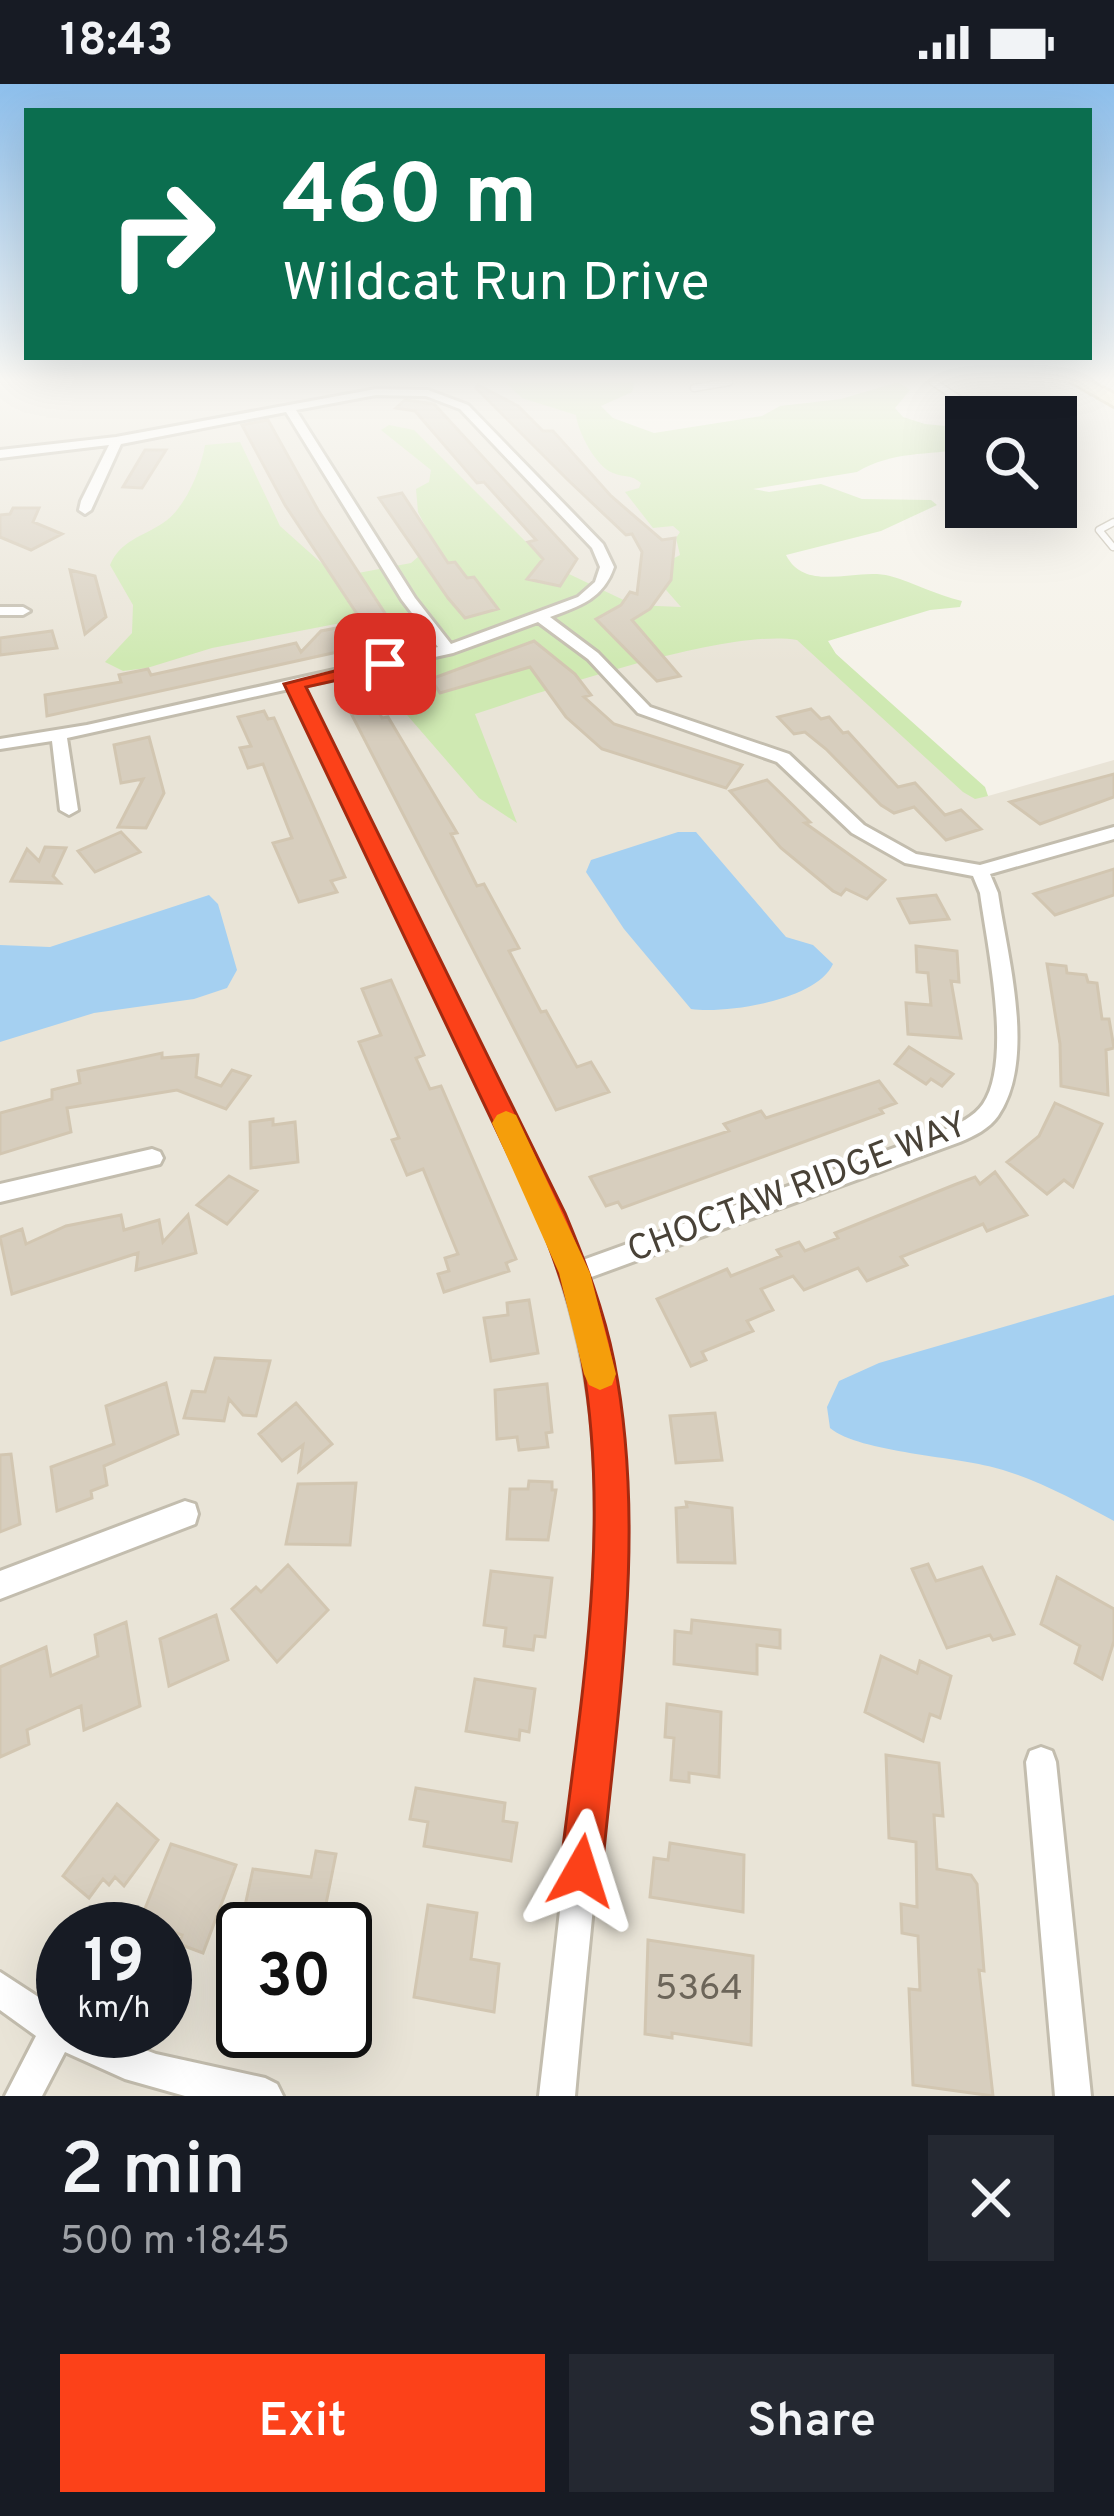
<!DOCTYPE html>
<html lang="en">
<head>
<meta charset="utf-8">
<style>
	:root { --surface:#171b24; --page:#242831; --text:#f1f3f6; --muted:#9ea1a6; --accent:#fc4119 }
	body { margin:0; font-family:Overpass,sans-serif; background:var(--page); color:var(--text); height:100vh; display:flex; flex-direction:column; font-size:45px; white-space:nowrap }
	* { box-sizing:border-box; margin:0 }
	p { font-size:39px; color:var(--muted) }
	.icon { flex:none; width:66px; height:66px; fill:none; stroke:currentColor; stroke-width:2; stroke-linecap:round; stroke-linejoin:round }
	.map { position:relative; height:2012px; overflow:hidden }
	.drawer { display:flex; flex-direction:column; background:var(--surface); flex:1 }
	.drawer>* { flex:none }
	.top-card { position:absolute; left:24px; top:24px; width:1068px; height:252px; border-radius:0px; box-shadow:0 12px 48px #0002; background:#0b6e4f; color:#fff; overflow:hidden }
	.buttons { position:absolute; left:945px; top:312px; display:grid; gap:24px }
	.buttons a { display:grid; place-items:center; width:132px; height:132px; border-radius:0px; background:var(--surface); box-shadow:0 12px 48px #0002; font-size:60px }
	.speed { position:absolute; left:36px; top:1818px; display:flex; gap:24px; font-size:60px; font-weight:700; text-align:center }
	.speed>* { display:grid; place-content:center; width:156px; height:156px; border-radius:50%; background:var(--surface); box-shadow:0 12px 48px #0002; line-height:1 }
	.speed small { font-size:30px; font-weight:400 }
	.speed .limit { border:6px solid #111; border-radius:18px; background:#fff; color:#111 }
	.pin { position:absolute; display:grid; place-items:center; width:102px; height:102px; color:#fff; margin:-51px; border-radius:24px; box-shadow:0 6px 18px #0006 }
	.me { position:absolute; width:132px; margin:-66px; rotate:6deg; stroke-linejoin:round; filter:drop-shadow(0 0 9px #0008) }
	.turn { display:flex; align-items:center; gap:42px; height:252px; padding:0 60px; font-size:54px }
	.turn .icon { width:156px; height:156px; stroke-width:2.5 }
	.turn b { display:block; font-size:84px; line-height:102px }
	.round { display:grid; place-items:center; flex:none; width:126px; height:126px; border-radius:0px; background:var(--page) }
	.head { display:flex; align-items:center; justify-content:space-between; height:204px; padding:0 60px }
	h1 { font-size:72px; font-weight:600; line-height:90px }
	.cta { display:flex; gap:24px; margin-top:auto; padding:24px 60px }
	.cta a { flex:1; height:138px; border-radius:0px; background:var(--accent); color:#fff; font-size:48px; font-weight:600; line-height:138px; text-align:center }
	.cta a+a { background:var(--page); color:var(--text) }
	.status { display:flex; justify-content:space-between; align-items:center; height:84px; padding:0 60px; background:var(--surface); direction:ltr }
	.status svg { height:33px; fill:currentColor }
	.map>svg:first-child { display:block }
	.residential { fill:#e9e4d7; fill-rule:evenodd }
	.green { fill:#cfe9b2 }
	.water { fill:#a5d0f1 }
	.building { fill:#d7cebe; stroke:#d2c6b1; stroke-width:3 }
	.lines { fill:none; stroke-linecap:round; stroke-linejoin:round }
	.lane-casing { stroke:#c3bdae; stroke-width:9 }
	.street-casing { stroke:#c3bdae; stroke-width:6 }
	.secondary-casing { stroke:#d5c699; stroke-width:6 }
	.lane { stroke:#fff; stroke-width:6 }
	.street { fill:#fff; fill-rule:evenodd }
	.secondary { fill:#fff3c9; fill-rule:evenodd }
	.route { fill:#fc4119; stroke:#a42a10; stroke-width:3 }
	.slow { fill:#f59e0b }
	.labels { text-anchor:middle; dominant-baseline:central; stroke-width:9; stroke-linejoin:round; paint-order:stroke }
	.street-label { font-size:36px; fill:#494237; stroke:#fff }
	.near-number-label { font-size:36px; fill:#6c6559 }
</style>
</head>
<body>
<div class="status"><b>18:43</b><svg viewBox="0 0 49 12"><path d="M0 12V9h3v3zM5 12V6h3v6zM10 12V3h3v9zM15 12V0h3v12zM26 1h20v11H26zM47 4h2v5h-2z"/></svg></div>
<div class="map">
<svg width="1114" height="2012" viewBox="0 0 1114 2012">
	<rect width="100%" height="100%" fill="#f5f2e9"/>
	<!-- residential -->
	<path class="residential" d="M 0,298 L 545,298 L 988,712 L 1114,676 L 1114,2012 L 0,2012 ZM 63,1845 L 165,1845 L 165,1947 L 63,1947 ZM 243,1845 L 345,1845 L 345,1947 L 243,1947 Z"/>
	<!-- green -->
	<path class="green" d="M 505,298 L 635,298 L 632,308 L 601,322 L 613,334 L 654,349 L 762,332 L 780,322 L 841,315 L 898,298 L 910,306 L 895,324 L 903,333 L 925,340 L 966,344 L 966,365 C 928,371 892,367 857,388 L 753,405 L 769,408 L 821,400 L 862,415 L 931,416 L 937,421 L 881,447 L 786,471 C 806,510 856,483 890,492 C 915,499 936,511 962,517 L 960,523 L 930,526 L 828,557 L 836,570 L 985,703 L 988,712 L 975,715 L 963,708 L 797,556 C 727,544 548,606 475,630 L 517,739 L 479,714 L 388,609 L 397,591 L 391,549 L 372,538 L 346,538 L 212,564 L 147,584 L 123,587 L 105,578 L 132,549 L 133,521 L 110,481 C 121,456 142,453 163,439 C 185,425 201,386 205,361 L 240,358 L 280,442 L 337,493 L 411,479 L 434,459 L 418,428 L 416,405 L 429,398 L 431,386 L 381,346 L 389,341 L 414,346 L 548,480 L 634,521 L 681,523 L 660,499 L 667,478 L 680,471 L 676,454 L 680,448 L 673,442 L 653,444 L 625,408 L 639,404 L 641,399 C 631,390 625,394 613,389 C 596,383 578,348 576,331 L 522,314 Z"/>
	<!-- water -->
	<path class="water" d="M 678,748 L 696,748 L 786,853 L 813,861 L 833,880 C 817,916 727,930 691,925 L 624,845 L 586,788 L 591,776 Z
		M 209,811 L 218,820 L 237,886 L 227,904 L 194,915 L 94,929 L 0,958 L 0,861 L 50,863 Z
		M 1114,1211 L 1114,1437 C 1078,1418 1042,1398 1003,1386 C 959,1372 860,1369 830,1344 L 827,1323 L 839,1297 L 879,1279 Z"/>
	<!-- building -->
	<path class="building" d="M 478,301 L 518,322 L 543,347 L 553,347 L 611,412 L 662,456 L 675,454 L 671,496 L 650,525 L 632,536 L 680,592 L 657,597 L 596,535 L 621,521 L 630,508 L 637,510 L 642,468 L 632,450 L 626,451 L 568,396 L 476,304 Z
		M 405,316 L 434,320 L 577,475 L 560,502 L 527,495 L 543,475 L 528,458 L 536,456 L 484,398 L 477,399 L 415,327 L 396,324 Z
		M 268,336 L 318,426 L 401,554 L 47,632 L 45,611 L 121,598 L 119,591 L 148,585 L 151,591 L 296,559 L 301,568 L 321,547 L 363,539 L 285,421 L 242,341 Z
		M 145,366 L 166,366 L 142,404 L 123,403 Z
		M 402,409 L 448,479 L 455,478 L 467,494 L 474,493 L 498,525 L 465,534 L 448,514 L 379,414 Z
		M 13,424 L 39,424 L 33,438 L 62,450 L 31,466 L 0,453 L 0,431 L 10,430 Z
		M 70,486 L 95,492 L 106,533 L 85,550 Z
		M 52,547 L 57,564 L 0,571 L 0,554 Z
		M 534,557 L 575,590 L 591,611 L 584,613 L 614,640 L 742,681 L 726,704 L 602,665 L 566,633 L 530,583 L 440,609 L 431,595 Z
		M 365,604 L 382,634 L 388,633 L 457,749 L 451,750 L 477,802 L 484,800 L 519,864 L 509,867 L 541,928 L 546,927 L 577,983 L 591,978 L 609,1008 L 556,1026 L 341,610 Z
		M 811,625 L 821,635 L 829,633 L 843,649 L 848,648 L 898,703 L 915,699 L 945,731 L 961,726 L 981,745 L 946,756 L 914,723 L 894,729 L 881,721 L 826,665 L 805,648 L 794,650 L 778,633 Z
		M 264,627 L 268,635 L 274,634 L 345,793 L 331,797 L 337,808 L 299,818 L 273,759 L 292,754 L 263,680 L 248,684 L 240,664 L 251,662 L 238,633 Z
		M 149,653 L 164,709 L 146,744 L 118,743 L 143,695 L 121,699 L 114,661 Z
		M 1114,690 L 1114,713 L 1040,740 L 1010,718 Z
		M 767,696 L 810,738 L 805,739 L 885,796 L 867,815 L 846,805 L 841,811 L 833,807 L 781,764 L 730,707 Z
		M 121,748 L 140,768 L 95,788 L 78,767 Z
		M 45,763 L 66,764 L 53,792 L 60,799 L 11,797 L 27,765 L 39,777 Z
		M 1114,785 L 1114,811 L 1055,831 L 1034,810 Z
		M 936,811 L 949,835 L 910,839 L 898,815 Z
		M 916,862 L 957,867 L 959,898 L 951,897 L 961,954 L 908,950 L 906,919 L 931,921 L 928,889 L 917,888 Z
		M 1047,880 L 1066,882 L 1067,889 L 1086,891 L 1088,898 L 1097,899 L 1102,935 L 1109,935 L 1114,964 L 1106,966 L 1108,1011 L 1061,1002 L 1060,960 Z
		M 391,896 L 424,971 L 416,974 L 430,1005 L 441,1002 L 516,1175 L 506,1179 L 509,1187 L 444,1208 L 438,1190 L 449,1187 L 445,1174 L 458,1170 L 423,1085 L 407,1091 L 392,1056 L 399,1054 L 359,958 L 381,951 L 362,905 Z
		M 909,963 L 943,984 L 953,990 L 942,1002 L 931,995 L 926,1000 L 895,980 Z
		M 162,969 L 162,974 L 198,971 L 196,993 L 221,1002 L 232,986 L 250,992 L 226,1025 L 177,1006 L 67,1024 L 71,1048 L 0,1070 L 0,1029 L 52,1015 L 52,1006 L 80,999 L 78,987 Z
		M 879,997 L 896,1019 L 880,1025 L 883,1029 L 622,1124 L 618,1118 L 606,1122 L 590,1093 L 729,1047 L 724,1040 L 761,1027 L 766,1034 Z
		M 1055,1019 L 1102,1040 L 1073,1103 L 1064,1096 L 1047,1110 L 1007,1078 L 1039,1052 Z
		M 273,1035 L 273,1041 L 295,1038 L 298,1078 L 251,1084 L 250,1038 Z
		M 995,1088 L 1027,1131 L 987,1147 L 983,1140 L 901,1173 L 907,1181 L 867,1197 L 858,1184 L 804,1206 L 793,1192 L 761,1205 L 773,1226 L 747,1237 L 753,1247 L 702,1268 L 706,1276 L 691,1282 L 657,1215 L 727,1185 L 731,1192 L 781,1172 L 777,1166 L 799,1158 L 805,1167 L 838,1154 L 835,1149 L 954,1101 L 975,1093 L 980,1100 Z
		M 229,1092 L 257,1107 L 227,1140 L 197,1121 Z
		M 121,1131 L 124,1146 L 159,1136 L 163,1158 L 188,1131 L 196,1169 L 136,1186 L 138,1169 L 12,1210 L 0,1153 L 22,1145 L 26,1160 L 66,1142 Z
		M 529,1216 L 538,1269 L 491,1277 L 484,1234 L 508,1231 L 507,1219 Z
		M 215,1274 L 270,1277 L 256,1332 L 243,1331 L 229,1315 L 224,1337 L 184,1334 L 192,1307 L 205,1308 Z
		M 166,1299 L 178,1350 L 104,1382 L 107,1401 L 91,1407 L 92,1414 L 57,1427 L 51,1383 L 114,1360 L 106,1322 Z
		M 547,1300 L 552,1348 L 546,1349 L 548,1363 L 519,1366 L 517,1353 L 497,1355 L 495,1306 Z
		M 296,1319 L 332,1360 L 299,1387 L 303,1361 L 282,1377 L 259,1350 Z
		M 715,1329 L 722,1376 L 676,1379 L 670,1332 Z
		M 11,1370 L 20,1440 L 0,1448 L 0,1371 Z
		M 529,1397 L 552,1398 L 552,1406 L 556,1406 L 548,1456 L 507,1455 L 510,1405 L 528,1405 Z
		M 356,1399 L 350,1461 L 286,1460 L 298,1400 Z
		M 686,1418 L 732,1424 L 735,1479 L 678,1478 L 676,1424 L 687,1423 Z
		M 928,1480 L 936,1497 L 982,1483 L 1014,1550 L 993,1556 L 990,1551 L 947,1564 L 912,1485 Z
		M 288,1481 L 328,1526 L 277,1578 L 232,1525 L 256,1503 L 261,1508 Z
		M 491,1487 L 552,1494 L 545,1553 L 535,1552 L 533,1566 L 504,1562 L 506,1544 L 484,1541 Z
		M 1057,1493 L 1114,1525 L 1114,1557 L 1102,1595 L 1075,1579 L 1080,1562 L 1041,1540 Z
		M 216,1531 L 228,1576 L 169,1602 L 160,1555 Z
		M 692,1536 L 780,1546 L 780,1564 L 757,1561 L 757,1590 L 674,1580 L 675,1547 L 691,1549 Z
		M 126,1538 L 140,1622 L 84,1646 L 81,1622 L 27,1646 L 29,1660 L 0,1673 L 0,1583 L 46,1563 L 51,1592 L 98,1572 L 95,1551 Z
		M 881,1572 L 917,1589 L 920,1577 L 951,1592 L 940,1634 L 930,1630 L 923,1657 L 865,1628 Z
		M 475,1595 L 535,1605 L 529,1648 L 520,1646 L 519,1656 L 466,1647 Z
		M 667,1620 L 721,1628 L 719,1693 L 689,1689 L 689,1698 L 671,1696 L 674,1654 L 665,1653 Z
		M 886,1671 L 939,1679 L 943,1732 L 934,1731 L 937,1785 L 971,1791 L 977,1800 L 984,1887 L 979,1886 L 993,2012 L 913,2001 L 909,1905 L 920,1906 L 918,1852 L 902,1849 L 901,1820 L 917,1823 L 916,1758 L 889,1754 Z
		M 416,1704 L 505,1719 L 503,1737 L 517,1739 L 511,1777 L 424,1762 L 428,1738 L 410,1735 Z
		M 117,1720 L 158,1756 L 124,1802 L 115,1793 L 109,1801 L 103,1795 L 89,1814 L 63,1792 Z
		M 670,1759 L 744,1771 L 743,1828 L 650,1813 L 654,1774 L 668,1776 Z
		M 171,1760 L 236,1781 L 203,1869 L 179,1860 L 182,1851 L 140,1837 Z
		M 316,1767 L 336,1770 L 321,1845 L 240,1845 L 253,1785 L 311,1793 Z
		M 428,1821 L 477,1829 L 471,1875 L 499,1880 L 494,1928 L 414,1913 Z
		M 648,1856 L 753,1872 L 751,1961 L 672,1949 L 672,1954 L 645,1950 Z"/>
	<g class="lines">
		<defs>
			<path id="lane" d="M 933,298 L 962,317
				M 694,304 L 729,298
				M 1113,463 L 1099,446 L 1114,438"/>
			<path id="street" d="M 376,305 L 428,306 L 468,321 L 603,460 L 614,483 C 603,515 580,522 550,533 L 598,569 L 650,623 L 789,670 L 864,741 L 916,770 L 980,781 L 1114,743 L 1114,755 L 990,790 L 998,809 C 1007,872 1037,975 998,1032 C 989,1045 974,1052 960,1058 L 586,1195 C 639,1361 623,1533 605,1703 C 595,1806 584,1909 575,2012 L 539,2012 C 551,1909 562,1807 574,1704 C 589,1583 603,1462 592,1341 C 585,1267 564,1198 540,1129 L 289,605 L 67,654 L 78,726 L 69,731 L 60,726 L 52,657 L 0,665 L 0,655 L 87,641 L 438,563 L 402,516 L 286,328 L 121,360 L 91,426 L 85,430 L 79,426 L 81,417 L 109,361 L 0,374 L 0,366 L 116,353 ZM 376,311 L 426,312 L 460,325 L 592,464 L 600,483 L 595,498 L 578,513 L 451,560 L 415,514 L 296,326 ZM 538,538 L 588,575 L 638,629 L 777,678 L 852,749 L 905,779 L 973,792 L 980,809 C 987,861 1013,976 983,1020 C 974,1033 958,1040 944,1046 L 580,1177 L 562,1129 L 303,602 L 453,569 Z
				M 0,523 L 23,523 L 30,527 L 23,531 L 0,531 Z
				M 152,1065 L 160,1068 L 163,1074 L 160,1080 L 0,1118 L 0,1100 Z
				M 185,1417 L 195,1420 L 198,1430 L 195,1440 L 0,1515 L 0,1487 Z
				M 1041,1663 L 1052,1667 L 1056,1678 L 1091,2012 L 1055,2012 L 1026,1678 L 1030,1667 Z
				M 0,1888 L 63,1929 L 63,1947 L 95,1947 L 156,1970 L 265,1994 L 277,2000 L 283,2012 L 185,2012 L 125,1995 L 65,1968 L 42,2012 L 5,2012 L 36,1952 L 0,1926 Z"/>
			<path id="secondary" d="M 1072,298 L 1091,298 L 1114,310 L 1114,322 Z"/>
		</defs>
		<!-- lane casing -->
		<use href="#lane" class="lane-casing"/>
		<!-- street casing -->
		<use href="#street" class="street-casing"/>
		<!-- secondary casing -->
		<use href="#secondary" class="secondary-casing"/>
		<!-- lane -->
		<use href="#lane" class="lane"/>
		<!-- street -->
		<use href="#street" class="street"/>
		<!-- secondary -->
		<use href="#secondary" class="secondary"/>
	</g>
	<!-- sky -->
	<linearGradient id="sky" x2="0" y2="1"><stop stop-color="#8dbfec"/><stop offset="0.51" stop-color="#faf9f5"/><stop offset="1" stop-color="#faf9f5" stop-opacity="0"/></linearGradient>
	<rect width="1114" height="579" fill="url(#sky)"/>
	<!-- route -->
	<path class="route" d="M 385,574 L 392,576 L 392,584 L 306,603 L 565,1129 C 585,1177 604,1226 614,1277 C 647,1444 618,1619 602,1787 L 595,1802 L 581,1808 L 566,1802 L 560,1787 C 580,1620 612,1446 582,1277 C 573,1226 555,1177 536,1129 L 284,600 Z"/>
	<!-- slow -->
	<path class="slow" d="M 506,1027 L 516,1031 L 590,1189 L 616,1290 L 612,1301 L 600,1306 L 589,1301 L 584,1290 L 559,1189 L 492,1039 L 497,1031 Z"/>
	<g class="labels">
		<!-- street labels -->
		<g class="street-label">
			<text transform="translate(798 1105) rotate(-21)">CHOCTAW RIDGE WAY</text>
		</g>
		<!-- near-number labels -->
		<g class="near-number-label">
			<text x="699" y="1906">5364</text>
		</g>
	</g>
</svg>
<div class="buttons">
<a><svg class="icon" aria-label="search" viewBox="0 0 24 24"><circle cx="10" cy="10" r="6"/><path d="M15 15l6 6"/></svg></a>
</div>
<div class="speed"><div>19<small>km/h</small></div><div class="limit">30</div></div>
<div class="pin" style="left:385px;top:580px;background:#d93025"><svg class="icon" aria-label="arrive" viewBox="0 0 24 24"><path d="M6 21V4h12l-3 4 3 4H6"/></svg></div>
<svg class="me" style="left:581px;top:1787px" viewBox="-20 -20 40 40"><path d="M0-17L14 15 0 8-14 15z" fill="#fc4119" stroke="#fff" stroke-width="4"/></svg>
<div class="top-card">
<div class="turn"><svg class="icon" aria-label="right" viewBox="0 0 24 24"><path d="M7 20v-9h11M14 6l5 5-5 5"/></svg><div><b>460 m</b>Wildcat Run Drive</div></div>
</div>
</div>
<section class="drawer">
<div class="head"><div><h1>2 min</h1><p>500 m · 18:45</p></div><a class="round"><svg class="icon" aria-label="close" viewBox="0 0 24 24"><path d="M6 6l12 12M18 6L6 18"/></svg></a></div>
<div class="cta"><a>Exit</a><a>Share</a></div>
</section>
</body>
</html>
